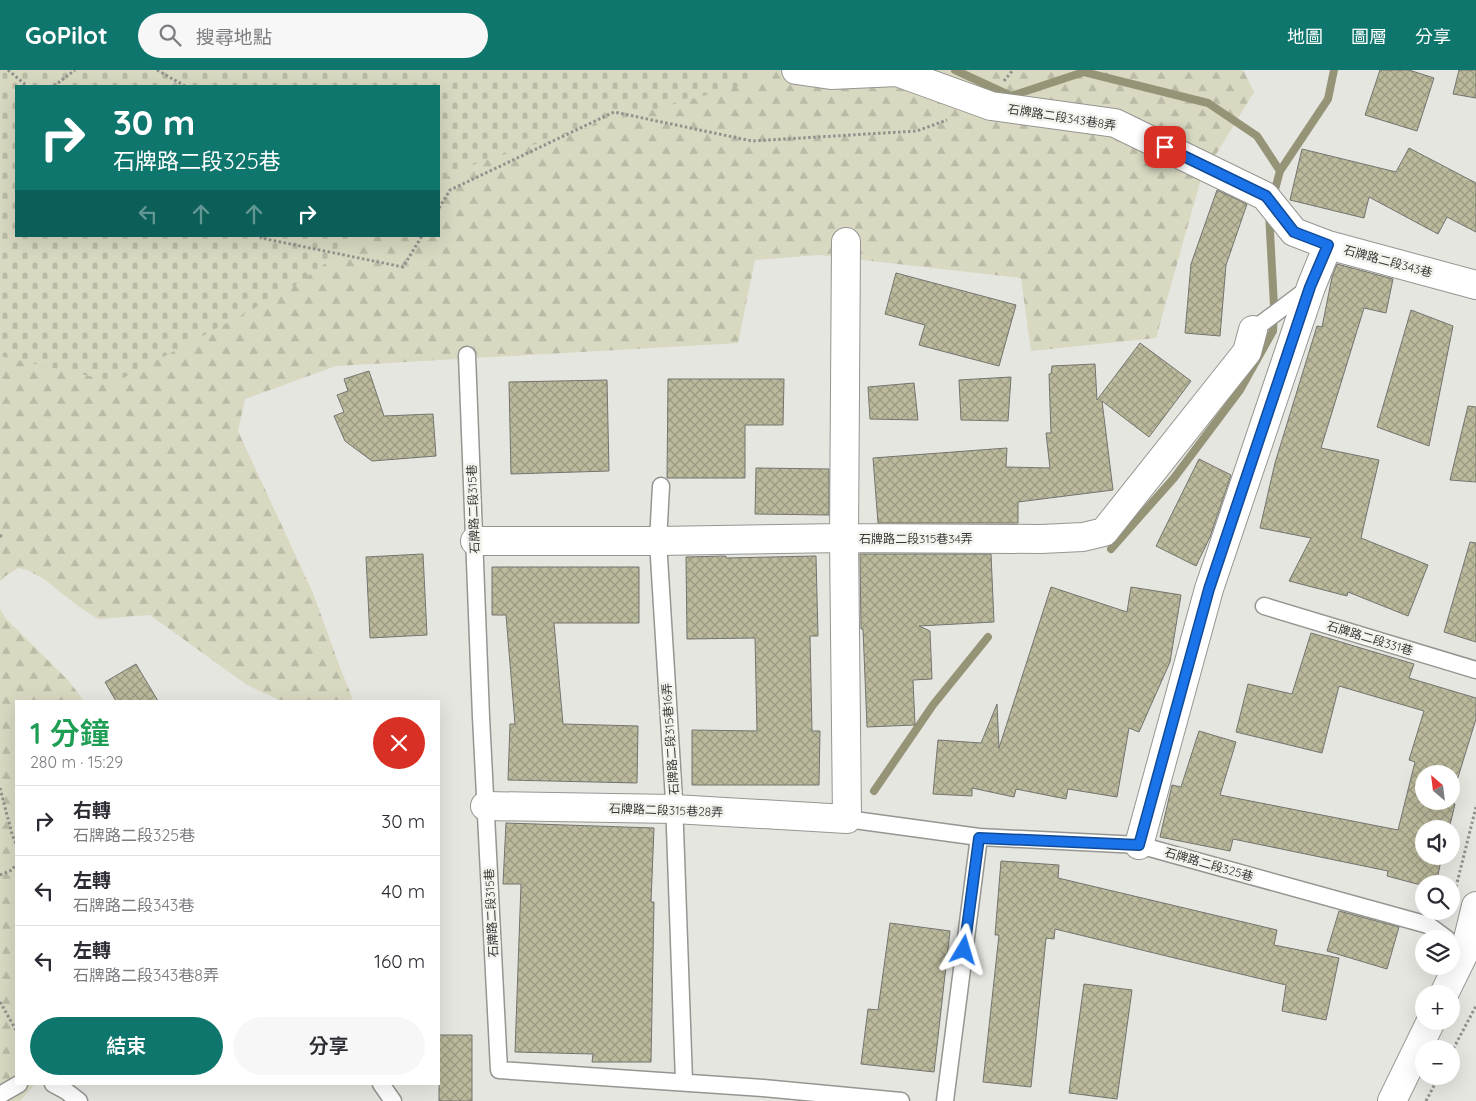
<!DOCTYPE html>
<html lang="zh-TW">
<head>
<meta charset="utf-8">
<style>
	:root { --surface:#fff; --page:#f7f7f7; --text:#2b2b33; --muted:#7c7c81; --line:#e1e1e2; --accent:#0f766e }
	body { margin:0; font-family:Quicksand,"Noto Sans TC",sans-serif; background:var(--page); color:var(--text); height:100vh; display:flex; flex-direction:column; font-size:19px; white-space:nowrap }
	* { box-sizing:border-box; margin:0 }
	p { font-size:16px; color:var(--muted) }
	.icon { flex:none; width:28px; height:28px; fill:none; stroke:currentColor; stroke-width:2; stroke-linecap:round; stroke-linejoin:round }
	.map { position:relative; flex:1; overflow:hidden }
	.drawer { position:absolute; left:15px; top:630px; width:425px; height:385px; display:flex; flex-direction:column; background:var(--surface); border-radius:0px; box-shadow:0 5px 20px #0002 }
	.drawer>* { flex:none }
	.top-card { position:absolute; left:15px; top:15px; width:425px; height:152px; border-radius:0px; box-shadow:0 5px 20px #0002; background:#0f766e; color:#fff; overflow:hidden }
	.needle { width:32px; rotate:332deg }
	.controls { position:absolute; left:1415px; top:695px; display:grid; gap:10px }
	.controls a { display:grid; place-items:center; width:45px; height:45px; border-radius:50%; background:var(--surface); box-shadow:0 5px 20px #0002; font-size:25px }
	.pin { position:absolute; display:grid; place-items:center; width:42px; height:42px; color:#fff; margin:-21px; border-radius:10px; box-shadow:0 2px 8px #0006 }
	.me { position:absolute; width:55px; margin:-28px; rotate:7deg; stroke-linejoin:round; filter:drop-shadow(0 0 4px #0008) }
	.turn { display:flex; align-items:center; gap:18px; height:105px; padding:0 15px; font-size:22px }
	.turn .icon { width:65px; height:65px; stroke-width:2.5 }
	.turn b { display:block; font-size:35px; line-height:42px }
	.lanes { display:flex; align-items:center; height:48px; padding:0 15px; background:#0003; justify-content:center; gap:25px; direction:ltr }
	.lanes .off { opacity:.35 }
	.round { display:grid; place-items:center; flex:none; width:52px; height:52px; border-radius:26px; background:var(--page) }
	.head { display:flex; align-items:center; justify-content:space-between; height:85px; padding:0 15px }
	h1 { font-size:30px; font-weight:600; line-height:38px; color:#1e9e55 }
	.primary-button { display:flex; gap:10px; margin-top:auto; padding:10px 15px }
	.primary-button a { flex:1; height:58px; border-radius:30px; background:var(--accent); color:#fff; font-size:20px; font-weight:600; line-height:58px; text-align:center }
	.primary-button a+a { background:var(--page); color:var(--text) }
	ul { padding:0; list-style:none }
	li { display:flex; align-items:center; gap:15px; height:70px; padding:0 15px; border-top:1px solid var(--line) }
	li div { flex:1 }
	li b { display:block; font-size:19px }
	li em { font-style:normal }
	header { display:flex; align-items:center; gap:30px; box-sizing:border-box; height:70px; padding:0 25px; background:var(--accent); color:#fff }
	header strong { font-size:24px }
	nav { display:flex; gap:28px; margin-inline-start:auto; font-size:18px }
	.search { width:350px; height:45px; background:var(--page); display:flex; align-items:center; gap:12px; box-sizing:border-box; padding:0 18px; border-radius:28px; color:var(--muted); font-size:19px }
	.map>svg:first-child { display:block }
	.forest { fill:url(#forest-firs); fill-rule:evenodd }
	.cemetery { fill:url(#cemetery-stones) }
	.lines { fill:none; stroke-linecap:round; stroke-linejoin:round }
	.stream { stroke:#969477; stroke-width:8 }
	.building { fill:url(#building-cross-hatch); stroke:#747470 }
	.lane-casing { stroke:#959591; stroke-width:19 }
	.street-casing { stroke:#959591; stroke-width:30 }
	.secondary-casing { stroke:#959591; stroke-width:30 }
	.path { stroke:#91918e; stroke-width:3; stroke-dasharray:2.5 2.5; stroke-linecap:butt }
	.lane { stroke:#fff; stroke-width:16 }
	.street { stroke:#fff; stroke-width:28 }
	.secondary { stroke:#fff; stroke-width:28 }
	.route-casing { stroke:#114b97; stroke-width:12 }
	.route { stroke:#1a73e8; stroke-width:9 }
	.labels { text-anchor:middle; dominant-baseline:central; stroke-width:5; stroke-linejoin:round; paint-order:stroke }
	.street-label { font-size:12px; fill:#363635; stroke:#f3f3ee }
</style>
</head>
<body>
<header>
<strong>GoPilot</strong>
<div class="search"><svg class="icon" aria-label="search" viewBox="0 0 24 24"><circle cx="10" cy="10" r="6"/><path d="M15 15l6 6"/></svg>搜尋地點</div>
<nav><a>地圖</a><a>圖層</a><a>分享</a></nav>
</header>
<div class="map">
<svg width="1476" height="1031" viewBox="0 0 1476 1031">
	<defs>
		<pattern id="forest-firs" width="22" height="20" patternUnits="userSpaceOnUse" patternTransform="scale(1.25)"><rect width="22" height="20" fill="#d9d8c1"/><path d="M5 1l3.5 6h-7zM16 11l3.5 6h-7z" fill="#bbbaa6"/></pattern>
		<pattern id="cemetery-stones" width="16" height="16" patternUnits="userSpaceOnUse" patternTransform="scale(1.25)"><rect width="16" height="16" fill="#d9d8c1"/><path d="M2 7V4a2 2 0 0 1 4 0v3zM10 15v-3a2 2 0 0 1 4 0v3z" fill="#bbbaa6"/></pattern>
		<pattern id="building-cross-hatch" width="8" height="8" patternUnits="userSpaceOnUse" patternTransform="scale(1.25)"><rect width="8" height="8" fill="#bbba9c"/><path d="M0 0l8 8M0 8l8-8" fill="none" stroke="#999880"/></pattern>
	</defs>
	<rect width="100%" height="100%" fill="#e6e6e1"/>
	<!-- forest -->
	<path class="forest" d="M 0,0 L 1243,0 L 1254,22 L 1201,109 L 1156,268 L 1031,281 L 1021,208 L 819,185 L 755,190 L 738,273 L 336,296 L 245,329 L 238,361 L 313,523 L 341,600 L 352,627 L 351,631 L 281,631 L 247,615 L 150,545 L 98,549 L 78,536 L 44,509 L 27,500 L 18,498 L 4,507 L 0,512 ZM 16,16 L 439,16 L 439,166 L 16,166 Z
		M 0,539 L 6,549 L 68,610 L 84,631 L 16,631 L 16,1014 L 35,1014 L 20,1031 L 0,1031 Z"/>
	<!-- cemetery -->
	<path class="cemetery" d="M 0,0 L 759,0 L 761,10 L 569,63 L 457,100 L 439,113 L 439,16 L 16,16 L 16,166 L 363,166 L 287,221 L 116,312 L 0,286 Z"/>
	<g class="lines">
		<!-- stream -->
		<path class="stream" d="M 955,0 L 1011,26 L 1084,2 L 1208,33 L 1257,66 L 1280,101
			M 1273,127 L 1280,101 L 1328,29 L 1334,0
			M 1111,479 L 1174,408 L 1240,320 L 1273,261 L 1274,236 L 1269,143
			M 874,721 L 933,635 L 988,567"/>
	</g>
	<!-- building -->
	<path class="building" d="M 1380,0 L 1409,0 L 1434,8 L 1417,61 L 1365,45 Z
		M 1459,0 L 1476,0 L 1476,28 L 1453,24 Z
		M 1409,78 L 1476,113 L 1476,162 L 1447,147 L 1438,164 L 1369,127 L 1364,148 L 1290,130 L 1302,79 L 1396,102 Z
		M 1217,120 L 1247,134 L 1226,195 L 1220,266 L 1185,263 L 1191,194 Z
		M 1337,194 L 1393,209 L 1386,243 L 1364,238 L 1321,378 L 1379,390 L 1361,468 L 1428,495 L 1408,546 L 1348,522 L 1347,526 L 1289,511 L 1311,468 L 1260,458 L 1275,393 L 1317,256 L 1322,257 L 1332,207 Z
		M 896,203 L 1016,235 L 999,296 L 919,275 L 925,255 L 885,244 Z
		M 1411,240 L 1453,256 L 1429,376 L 1377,357 Z
		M 1140,273 L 1191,311 L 1149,367 L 1102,331 L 1113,420 L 1018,432 L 1018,453 L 878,453 L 873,388 L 1007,378 L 1006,397 L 1050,398 L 1046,363 L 1051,363 L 1049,304 L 1051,304 L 1052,296 L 1095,294 L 1097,330 Z
		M 369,301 L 384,346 L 433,344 L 436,386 L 372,391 L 345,371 L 334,346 L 344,342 L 337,325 L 348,321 L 344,309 Z
		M 1011,307 L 1008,351 L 961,350 L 959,310 Z
		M 668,309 L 784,309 L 783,355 L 745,355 L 745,408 L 667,408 Z
		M 607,310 L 609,401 L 511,404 L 509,312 Z
		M 914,313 L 918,350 L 870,349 L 868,317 Z
		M 1468,336 L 1476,337 L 1476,412 L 1450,410 Z
		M 1199,389 L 1231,405 L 1210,467 L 1196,496 L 1156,476 Z
		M 756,398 L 829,399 L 829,445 L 755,444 Z
		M 1470,472 L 1476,473 L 1476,572 L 1444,562 Z
		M 423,484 L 427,565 L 370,568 L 366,487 Z
		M 860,484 L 991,484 L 994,552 L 919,556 L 930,561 L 932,609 L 913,610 L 915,655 L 867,657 L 863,559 L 861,559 Z
		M 726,486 L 726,488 L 816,486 L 818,566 L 810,566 L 812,661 L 820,661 L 819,715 L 692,715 L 692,660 L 757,661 L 755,568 L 687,569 L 686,487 Z
		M 492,497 L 639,497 L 639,553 L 554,553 L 563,654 L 638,656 L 637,713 L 508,710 L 510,654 L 515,654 L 506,545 L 492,545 Z
		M 1051,517 L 1127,542 L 1131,517 L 1181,525 L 1170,592 L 1139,662 L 1129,658 L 1117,727 L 1068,719 L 1066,729 L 1016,719 L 1014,727 L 972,718 L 972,726 L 933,724 L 938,670 L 981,673 L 997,634 L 999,678 Z
		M 1311,563 L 1414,594 L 1409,608 L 1476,628 L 1476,649 L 1451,730 L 1451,704 L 1424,704 L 1424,731 L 1451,731 L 1451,733 L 1455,734 L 1449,759 L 1424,759 L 1424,786 L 1442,786 L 1436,814 L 1417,814 L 1387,806 L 1388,801 L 1233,769 L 1230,781 L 1160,767 L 1172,715 L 1181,717 L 1199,661 L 1236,672 L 1220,725 L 1398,760 L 1415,692 L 1409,690 L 1424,641 L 1339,616 L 1322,683 L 1236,662 L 1248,614 L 1292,624 Z
		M 136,594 L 158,631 L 116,631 L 105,612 Z
		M 506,753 L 654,758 L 651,832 L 654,832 L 651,992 L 592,992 L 593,984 L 515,982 L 521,814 L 503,814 Z
		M 1001,791 L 1059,795 L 1058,808 L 1277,860 L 1274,875 L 1339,888 L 1326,950 L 1282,941 L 1286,915 L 1055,859 L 1054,869 L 1046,868 L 1031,1017 L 983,1012 L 999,865 L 995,865 Z
		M 1339,841 L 1399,857 L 1387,899 L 1327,881 Z
		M 890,853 L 950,861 L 934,1002 L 861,994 L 868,939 L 878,940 Z
		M 1084,914 L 1132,920 L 1117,1029 L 1069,1023 Z
		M 439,965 L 472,965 L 472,1031 L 439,1031 Z"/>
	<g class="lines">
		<defs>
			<path id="lane" d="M 1253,260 L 1309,218
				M 467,285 L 481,647 L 499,1000 L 763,1018 L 901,1031
				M 661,416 L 658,471 L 674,730 L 684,1011
				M 1264,536 L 1476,600
				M 847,749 L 979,767 L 1139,775 L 1428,855 L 1447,869
				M 53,1014 L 66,1021 L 79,1031
				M 381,1014 L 393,1031
				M 0,1025 L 19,1014
				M 945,1031 L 979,767"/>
			<path id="street" d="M 796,0 L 831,5 L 897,2 L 991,36 L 1115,53 L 1265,126 L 1294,162 L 1328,175
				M 475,471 L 658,471 L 844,468 L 1041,469 L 1083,467 L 1104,462 L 1247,282 L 1253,260
				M 485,736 L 674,739 L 847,749 L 844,468 L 846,172
				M 1139,775 L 1209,519 L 1311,217 L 1328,175 L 1476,215"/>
			<path id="secondary" d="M 1444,924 L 1465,881 L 1476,836
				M 1392,1031 L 1431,951"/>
		</defs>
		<!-- lane casing -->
		<use href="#lane" class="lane-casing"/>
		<!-- street casing -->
		<use href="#street" class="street-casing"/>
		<!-- secondary casing -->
		<use href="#secondary" class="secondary-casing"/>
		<!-- path -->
		<path class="path" d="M 8,0 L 27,16
			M 157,0 L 185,16
			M 1004,11 L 1013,0
			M 54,16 L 75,0
			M 439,138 L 450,120 L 614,42 L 752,71 L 917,61 L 947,50
			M 261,166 L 261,168 L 403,197 L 422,166
			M 0,465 L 3,469
			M 0,718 L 12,764 L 16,774
			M 0,805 L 12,800 L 16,794
			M 1456,817 L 1476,737
			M 0,932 L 16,960
			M 1451,983 L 1476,936
			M 1426,1031 L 1439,1006"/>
		<!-- lane -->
		<use href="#lane" class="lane"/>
		<!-- street -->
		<use href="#street" class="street"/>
		<!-- secondary -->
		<use href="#secondary" class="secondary"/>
	</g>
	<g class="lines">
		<defs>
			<path id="route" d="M 964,880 L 979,768 L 1139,775 L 1209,519 L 1310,217 L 1328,175 L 1294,162 L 1266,126 L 1165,77"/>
		</defs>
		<!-- route casing -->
		<use href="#route" class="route-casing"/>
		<!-- route -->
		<use href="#route" class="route"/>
	</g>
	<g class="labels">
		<!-- street labels -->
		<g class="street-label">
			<text transform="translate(1062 47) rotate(9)">石牌路二段343巷8弄</text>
			<text transform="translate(1388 191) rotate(15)">石牌路二段343巷</text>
			<text transform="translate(473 439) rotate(-92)">石牌路二段315巷</text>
			<text x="916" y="468">石牌路二段315巷34弄</text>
			<text transform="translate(1370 568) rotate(17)">石牌路二段331巷</text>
			<text transform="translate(670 669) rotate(-94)">石牌路二段315巷16弄</text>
			<text transform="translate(666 740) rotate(2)">石牌路二段315巷28弄</text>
			<text transform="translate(1209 794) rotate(16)">石牌路二段325巷</text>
			<text transform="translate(491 843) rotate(-93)">石牌路二段315巷</text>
		</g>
	</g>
</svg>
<div class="controls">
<a><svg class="needle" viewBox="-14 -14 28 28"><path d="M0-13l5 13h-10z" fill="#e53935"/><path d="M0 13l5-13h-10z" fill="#7c7c81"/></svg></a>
<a><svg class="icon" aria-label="sound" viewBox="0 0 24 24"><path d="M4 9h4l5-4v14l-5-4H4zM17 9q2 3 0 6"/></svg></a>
<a><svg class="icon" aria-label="search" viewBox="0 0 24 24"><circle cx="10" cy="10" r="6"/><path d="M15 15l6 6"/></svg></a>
<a><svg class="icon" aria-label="layers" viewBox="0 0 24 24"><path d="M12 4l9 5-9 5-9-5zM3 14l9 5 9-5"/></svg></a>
<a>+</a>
<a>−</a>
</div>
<div class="pin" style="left:1165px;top:77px;background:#d93025"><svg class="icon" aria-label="arrive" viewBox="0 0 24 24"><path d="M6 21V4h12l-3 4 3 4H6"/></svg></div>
<svg class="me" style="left:964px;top:880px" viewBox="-20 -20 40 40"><path d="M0-17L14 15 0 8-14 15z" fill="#1a73e8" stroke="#fff" stroke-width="4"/></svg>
<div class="top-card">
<div class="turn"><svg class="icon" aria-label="right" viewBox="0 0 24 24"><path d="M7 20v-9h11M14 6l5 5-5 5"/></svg><div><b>30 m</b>石牌路二段325巷</div></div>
<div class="lanes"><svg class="icon off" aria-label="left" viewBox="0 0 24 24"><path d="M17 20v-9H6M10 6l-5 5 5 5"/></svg><svg class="icon off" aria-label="ahead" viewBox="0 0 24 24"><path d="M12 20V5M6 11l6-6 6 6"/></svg><svg class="icon off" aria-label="ahead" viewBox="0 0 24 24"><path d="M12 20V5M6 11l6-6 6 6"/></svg><svg class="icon" aria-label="right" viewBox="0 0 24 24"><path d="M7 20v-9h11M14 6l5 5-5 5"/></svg></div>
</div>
<section class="drawer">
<div class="head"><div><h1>1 分鐘</h1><p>280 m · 15:29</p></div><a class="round" style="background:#d93025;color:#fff"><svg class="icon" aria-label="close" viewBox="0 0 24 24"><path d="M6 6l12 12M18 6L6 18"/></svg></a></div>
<ul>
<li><svg class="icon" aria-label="right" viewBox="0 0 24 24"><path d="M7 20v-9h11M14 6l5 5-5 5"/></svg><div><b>右轉</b><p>石牌路二段325巷</p></div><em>30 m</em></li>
<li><svg class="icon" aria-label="left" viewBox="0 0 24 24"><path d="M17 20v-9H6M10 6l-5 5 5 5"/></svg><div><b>左轉</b><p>石牌路二段343巷</p></div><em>40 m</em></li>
<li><svg class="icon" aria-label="left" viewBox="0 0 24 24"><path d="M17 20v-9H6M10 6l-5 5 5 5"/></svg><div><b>左轉</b><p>石牌路二段343巷8弄</p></div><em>160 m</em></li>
</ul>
<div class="primary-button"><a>結束</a><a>分享</a></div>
</section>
</div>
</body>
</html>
